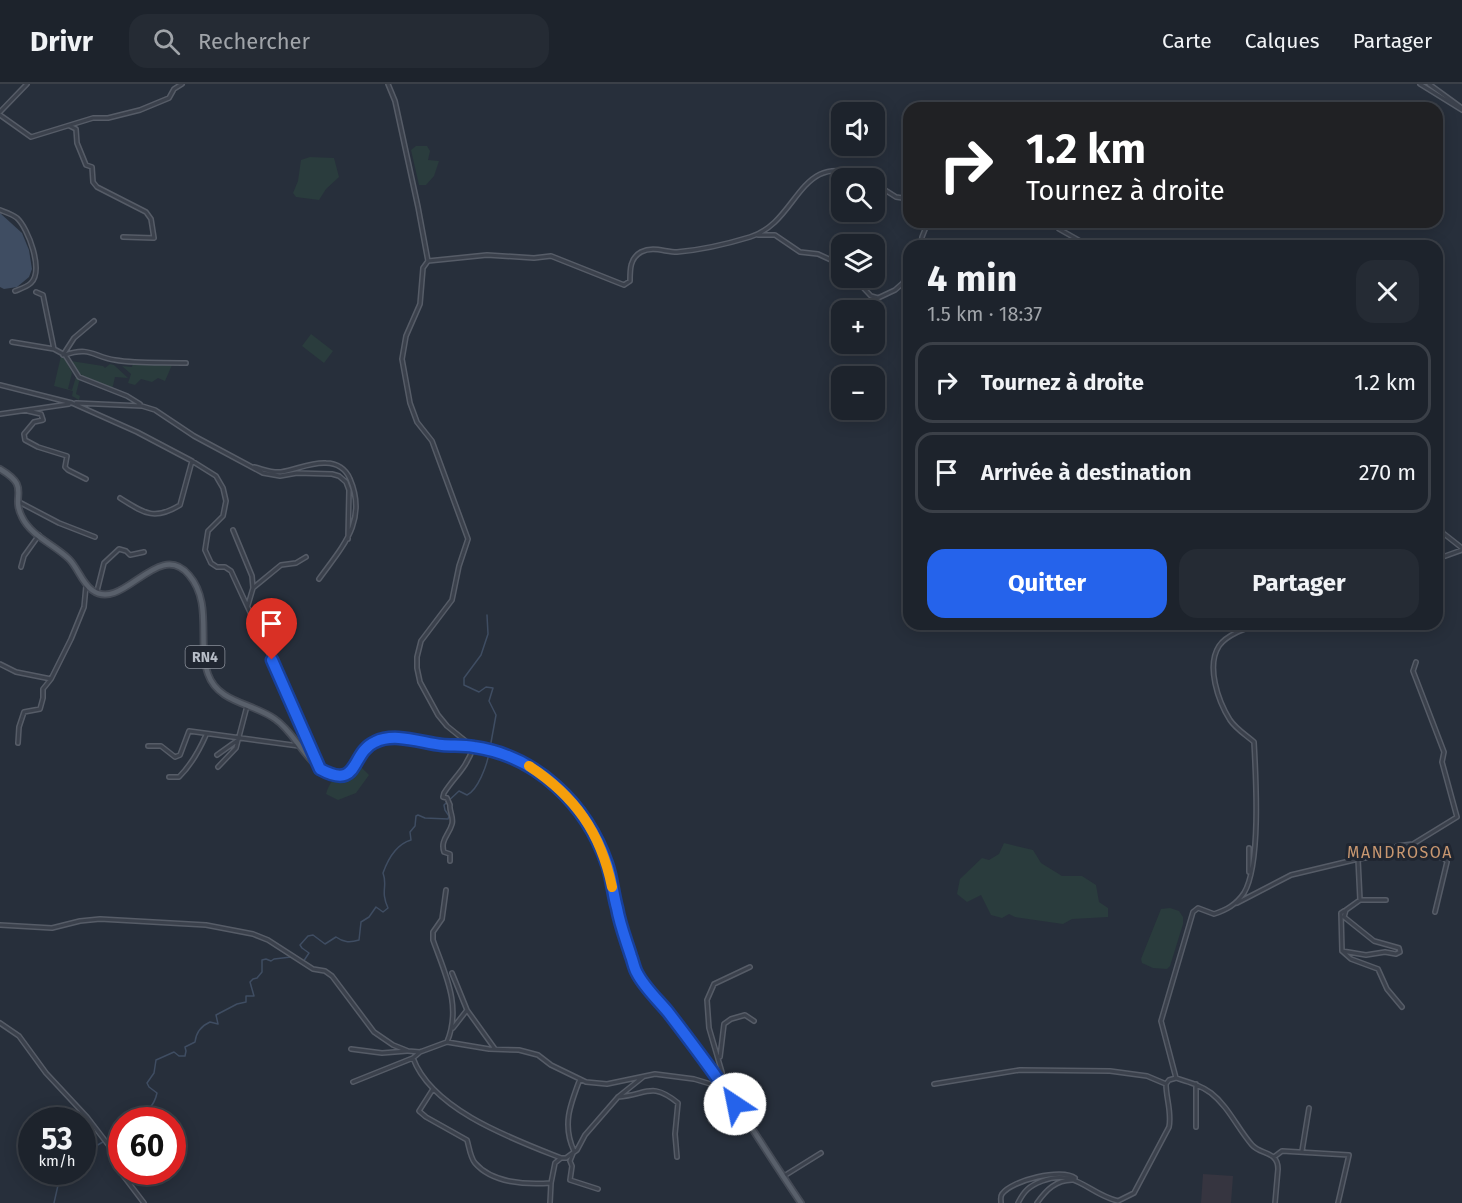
<!DOCTYPE html>
<html lang="fr">
<head>
<meta charset="utf-8">
<style>
	:root { --surface:#1d232c; --page:#252b34; --text:#f1f3f6; --muted:#a0a4a9; --line:#3b4048; --accent:#2563eb }
	body { margin:0; font-family:"Fira Sans",sans-serif; background:var(--page); color:var(--text); height:100vh; display:flex; flex-direction:column; font-size:22px; white-space:nowrap }
	* { box-sizing:border-box; margin:0 }
	p { font-size:20px; color:var(--muted) }
	.icon { flex:none; width:33px; height:33px; fill:none; stroke:currentColor; stroke-width:2; stroke-linecap:round; stroke-linejoin:round }
	.map { position:relative; flex:1; overflow:hidden }
	.side { position:absolute; left:903px; top:156px; width:540px; height:390px; display:flex; flex-direction:column; background:var(--surface); border-radius:18px; box-shadow:0 3px 15px #0003,0 0 0 2px var(--line) }
	.side>* { flex:none }
	.banner { position:absolute; left:903px; top:18px; width:540px; height:126px; border-radius:18px; box-shadow:0 3px 15px #0003,0 0 0 2px var(--line); background:#202124; color:#fff; overflow:hidden }
	.fabs { position:absolute; left:831px; top:18px; display:grid; gap:12px }
	.fabs a { display:grid; place-items:center; width:54px; height:54px; border-radius:12px; background:var(--surface); box-shadow:0 3px 15px #0003,0 0 0 2px var(--line); font-size:30px }
	.speed { position:absolute; left:18px; top:1023px; display:flex; gap:12px; font-size:30px; font-weight:700; text-align:center }
	.speed>* { display:grid; place-content:center; width:78px; height:78px; border-radius:50%; background:var(--surface); box-shadow:0 3px 15px #0003,0 0 0 2px var(--line); line-height:1 }
	.speed small { font-size:15px; font-weight:400 }
	.speed .limit { border:9px solid #d22; background:#fff; color:#111 }
	.pin { position:absolute; display:grid; place-items:center; width:51px; height:51px; color:#fff; margin:-62px -26px; border-radius:50% 50% 50% 0; rotate:-45deg; box-shadow:0 0 6px #0007 }
	.pin .icon { rotate:45deg }
	.me { position:absolute; width:66px; margin:-33px; rotate:326deg; stroke-linejoin:round; filter:drop-shadow(0 0 4px #0008) }
	.turn { display:flex; align-items:center; gap:21px; height:126px; padding:0 24px; font-size:27px }
	.turn .icon { width:78px; height:78px; stroke-width:2.5 }
	.turn b { display:block; font-size:42px; line-height:51px }
	.round { display:grid; place-items:center; flex:none; width:63px; height:63px; border-radius:18px; background:var(--page) }
	.summary { display:flex; align-items:center; justify-content:space-between; height:102px; padding:0 24px }
	h1 { font-size:36px; font-weight:700; line-height:45px }
	.primary-button { display:flex; gap:12px; margin-top:auto; padding:12px 24px }
	.primary-button a { flex:1; height:69px; border-radius:18px; background:var(--accent); color:#fff; font-size:24px; font-weight:700; line-height:69px; text-align:center }
	.primary-button a+a { background:var(--page); color:var(--text) }
	ul { padding:0; list-style:none }
	li { display:flex; align-items:center; gap:18px; height:81px; margin:0 12px 9px; padding:0 12px; border:3px solid var(--line); border-radius:18px }
	li div { flex:1 }
	li b { display:block; font-size:22px }
	li em { font-style:normal }
	header { display:flex; align-items:center; gap:36px; box-sizing:border-box; height:84px; padding:0 30px; background:var(--surface); border-bottom:2px solid var(--line) }
	header strong { font-size:28px }
	nav { display:flex; gap:33px; margin-inline-start:auto; font-size:21px }
	.search { width:420px; height:54px; background:var(--page); display:flex; align-items:center; gap:15px; box-sizing:border-box; padding:0 21px; border-radius:18px; color:var(--muted); font-size:22px }
	.map>svg:first-child { display:block }
	.medical { fill:#363540 }
	.green { fill:#2a3c3d }
	.water { fill:#3f4d62 }
	.lines { fill:none; stroke-linecap:round; stroke-linejoin:round }
	.stream { stroke:#3f4d62; stroke-width:1.5 }
	.minor-casing { stroke:#565c67; stroke-width:6 }
	.tertiary-casing { stroke:#565c67; stroke-width:6 }
	.primary-casing { stroke:#444a55; stroke-width:8 }
	.minor { stroke:#3b414c; stroke-width:3 }
	.tertiary { stroke:#3b414c; stroke-width:3 }
	.primary { stroke:#59606b; stroke-width:4.5 }
	.route-casing { stroke:#184099; stroke-width:15 }
	.route { stroke:#2563eb; stroke-width:10 }
	.slow { stroke:#f59e0b; stroke-width:10 }
	.labels { text-anchor:middle; dominant-baseline:central; stroke-width:6; stroke-linejoin:round; paint-order:stroke }
	.shield { fill:#202631; stroke:#8a909a; stroke-width:1.5 }
	.shield-label { font-size:14px; font-weight:bold; fill:#b7bdc7 }
	.neighbourhood-label { font-size:16px; letter-spacing:1.5px; fill:#c89770; stroke:#202631 }
</style>
</head>
<body>
<header>
<strong>Drivr</strong>
<div class="search"><svg class="icon" aria-label="search" viewBox="0 0 24 24"><circle cx="10" cy="10" r="6"/><path d="M15 15l6 6"/></svg>Rechercher</div>
<nav><a>Carte</a><a>Calques</a><a>Partager</a></nav>
</header>
<div class="map">
<svg width="1462" height="1119" viewBox="0 0 1462 1119">
	<rect width="100%" height="100%" fill="#272f3b"/>
	<!-- medical -->
	<path class="medical" d="M 1203,1090 L 1233,1092 L 1231,1119 L 1201,1119 Z"/>
	<!-- green -->
	<path class="green" d="M 416,62 L 427,62 L 430,67 L 428,76 L 439,77 L 434,92 L 426,101 L 419,101 L 411,66 Z
		M 310,73 L 334,74 L 339,93 L 326,105 L 319,116 L 296,113 L 293,109 L 298,97 L 301,76 Z
		M 311,250 L 333,267 L 324,279 L 302,262 Z
		M 61,272 L 65,274 L 72,289 L 68,305 L 72,306 L 76,293 L 80,294 L 76,310 L 80,312 L 79,316 L 72,312 L 73,307 L 54,302 Z
		M 71,277 L 103,282 L 105,284 L 110,280 L 114,281 L 128,294 L 115,293 L 112,306 C 95,299 79,295 71,277 Z
		M 133,278 L 172,281 L 165,297 L 158,294 L 152,298 L 141,295 L 135,301 L 128,299 L 131,290 L 122,282 L 132,283 Z
		M 358,680 L 369,691 L 356,709 L 338,716 L 326,710 C 334,684 346,696 358,680 Z
		M 1004,759 L 1033,766 L 1041,779 L 1062,792 L 1082,792 L 1096,801 L 1099,818 L 1108,824 L 1108,833 L 1072,835 L 1063,840 L 1015,833 L 1009,830 L 1002,834 L 991,831 L 981,811 L 967,818 L 957,810 L 960,795 L 982,774 L 989,776 L 999,770 Z
		M 1170,824 L 1179,827 L 1183,833 L 1183,840 L 1170,882 L 1167,885 L 1153,884 L 1142,879 L 1141,875 L 1161,825 Z"/>
	<!-- water -->
	<path class="water" d="M 0,129 L 22,149 L 29,166 L 32,185 L 29,193 L 17,203 L 4,205 L 0,203 Z"/>
	<g class="lines">
		<!-- stream -->
		<path class="stream" d="M 487,531 L 488,550 L 481,571 L 464,594 L 464,601 L 479,608 L 486,603 L 493,604 L 489,617 L 496,631 L 490,664
			M 303,878 L 309,869 L 302,864 L 300,861 L 308,852 L 313,851 L 325,860 L 336,853 C 343,858 349,859 359,856 L 361,838 L 369,833 L 376,823 L 383,828 L 388,824 C 380,807 388,802 383,789 C 388,775 397,760 411,756 L 410,748 L 415,742 L 416,732 L 418,731 L 425,734 L 448,735 L 449,732 L 445,726 L 444,721 L 459,707 L 467,711 C 478,706 487,681 489,669
			M 135,1036 C 146,1028 154,1023 157,1009 L 149,1003 L 147,999 L 154,989 L 156,976 L 174,968 L 179,972 L 185,972 L 186,967 L 185,963 L 195,958 C 196,949 201,942 210,938 L 218,940 L 216,931 L 237,920 L 246,918 L 246,912 L 254,912 L 250,898 L 253,895 L 257,894 L 262,888 L 262,876 L 266,875 L 271,877 L 274,875 L 291,873
			M 82,1070 L 122,1047
			M 54,1119 L 61,1088"/>
		<defs>
			<path id="minor" d="M 1420,0 L 1462,26
				M 1429,0 L 1462,24
				M 0,31 L 31,53 L 93,34 L 108,34 L 140,26 L 169,14 L 174,5 L 182,0
				M 70,42 L 76,45 L 77,59 L 86,81 L 92,83 L 93,98 L 97,103 L 146,128 L 151,135 L 154,154 L 123,153
				M 874,99 L 896,113 L 909,115
				M 0,126 C 5,128 12,130 17,134 C 28,144 44,186 31,199 C 27,203 20,205 15,207
				M 1052,138 L 1059,145 L 1089,162
				M 758,151 L 775,151 L 800,168 L 818,170 L 842,181
				M 921,162 L 922,153 L 928,138
				M 428,177 L 487,171 L 534,174 L 551,172 L 624,201 L 630,197 C 630,185 630,174 641,168 C 653,162 665,168 677,168 C 701,166 727,160 750,153 C 800,138 798,63 865,94
				M 854,194 L 871,212 L 878,214 L 895,206 L 903,199 L 909,186
				M 36,208 L 43,211 L 54,265
				M 12,258 L 54,265 L 65,271 L 79,293 L 127,312 L 140,320
				M 63,271 L 74,254 L 94,237
				M 65,271 C 90,262 94,273 115,276 C 138,280 163,278 186,279
				M 0,301 L 72,319 L 137,348 L 192,377 L 216,392 L 223,404 L 226,417 L 223,432 L 208,447 L 205,466 L 211,479 L 217,483 L 225,483 L 231,487 L 291,617 L 319,683
				M 76,319 L 142,322 L 155,326 L 194,352 L 263,389 L 280,392 L 297,389 L 332,390 L 339,392 L 346,398 L 349,406 L 348,455
				M 28,327 L 41,330 L 43,336 L 34,338 L 24,350 L 25,356 L 38,363 L 67,372 L 65,383 L 68,386 L 86,395
				M 0,330 L 69,320
				M 254,383 C 263,385 271,389 281,388 C 296,386 310,378 326,379 C 337,379 346,385 350,395 C 368,437 342,463 319,495
				M 120,414 C 144,429 154,437 180,421 L 192,377
				M 19,418 L 59,439 L 95,453
				M 1437,436 L 1443,449 L 1462,464
				M 233,446 L 252,492 L 253,504 L 248,521
				M 1437,475 L 1462,466
				M 21,483 L 24,472 L 39,451
				M 253,504 L 281,481 L 296,479 L 306,473
				M 97,507 L 104,479 L 119,465 L 126,467 L 130,471 L 144,468
				M 1259,540 C 1248,543 1226,551 1219,562 C 1206,582 1218,617 1230,636 C 1236,645 1246,651 1254,658 C 1256,694 1261,781 1244,809 C 1236,821 1226,826 1214,830 L 1198,824 L 1193,828 L 1161,937 L 1176,994 C 1189,998 1200,1001 1211,1009 C 1228,1022 1238,1045 1252,1061 C 1261,1071 1278,1067 1278,1085 L 1275,1119
				M 0,580 L 16,588 L 51,595
				M 18,659 L 19,643 L 24,628 L 40,625 L 43,614 L 43,605 L 51,595 L 71,555 L 84,523 L 86,502
				M 148,662 L 161,662 L 175,673 L 180,671 L 189,647 L 299,662
				M 217,671 L 238,656
				M 218,683 L 236,664 L 247,622
				M 169,693 L 179,693 C 192,680 199,667 206,651
				M 1390,770 L 1397,762 L 1413,760 L 1457,733 L 1442,678 L 1444,668 L 1413,587 L 1416,578
				M 1358,775 L 1360,816 L 1346,826 L 1344,833 L 1374,857 L 1399,864 L 1400,868 L 1396,870 L 1385,868 L 1366,871 L 1342,867 L 1351,875 L 1378,885 L 1387,905 L 1402,923
				M 450,777 L 450,770 L 444,768 C 440,756 449,751 452,740 C 454,733 449,727 450,721 L 447,714 L 443,713 L 444,709 C 454,693 466,685 473,664
				M 1249,788 L 1249,764
				M 446,806 L 442,835 L 433,848 L 433,856 C 445,890 462,922 447,958
				M 1360,816 L 1386,816
				M 1237,819 L 1291,791 L 1358,775 L 1390,770 L 1430,770 L 1445,775 L 1447,778 L 1435,828
				M 0,841 L 52,844 L 80,837 L 100,835 L 206,841 L 253,850 L 268,856 L 313,885 L 325,887 L 332,892 L 374,948 L 393,961 L 408,967 L 420,968 L 447,958 L 489,965 L 519,966 L 538,971 L 551,981 L 586,998 L 607,1000 L 655,990 L 694,995 L 714,1001 L 728,1009
				M 1342,867 L 1341,829 L 1344,827
				M 452,889 L 467,926 L 495,965
				M 0,939 L 19,952 L 46,989 L 87,1033 L 113,1067 L 122,1090 L 144,1119
				M 453,944 L 467,926
				M 351,965 L 382,969 L 407,967
				M 720,973 L 724,940 L 731,935 L 745,931 L 754,937
				M 413,974 C 432,1026 513,1055 561,1074 L 555,1079 L 551,1099 C 526,1101 492,1099 475,1079 C 470,1073 469,1062 467,1056 L 426,1033 L 419,1027 L 433,1005
				M 580,995 C 570,1021 562,1041 574,1067 L 570,1077 L 572,1082 L 570,1096 L 598,1105
				M 353,998 L 413,974 L 420,968
				M 934,1000 L 1020,986 L 1110,987 L 1147,992 L 1166,1000 L 1169,996 L 1176,994
				M 726,1002 L 709,944 L 707,916 L 714,900 L 750,883
				M 618,1013 C 647,1011 651,997 678,1019 L 675,1050 L 677,1073
				M 1196,1043 L 1196,1000
				M 1302,1067 L 1309,1024
				M 1274,1073 L 1282,1067 L 1349,1071 L 1338,1119
				M 561,1074 L 566,1074 L 577,1066 L 585,1051 L 618,1013 L 643,993
				M 784,1092 L 821,1069
				M 550,1119 L 551,1099
				M 1001,1119 C 1001,1115 1000,1113 1002,1110 C 1012,1096 1062,1084 1075,1094
				M 1018,1119 C 1024,1107 1029,1102 1042,1097 C 1076,1084 1088,1110 1118,1117 L 1134,1109 L 1169,1043 C 1172,1029 1166,1014 1166,1000
				M 1037,1119 C 1046,1106 1056,1096 1072,1096"/>
			<path id="tertiary" d="M 388,0 L 395,17 L 418,123 L 428,177 L 423,184 L 420,220 L 406,252 L 402,275 L 410,319 L 417,338 L 432,357 L 468,455 L 459,482 L 452,516 L 421,557 L 417,573 L 417,584 L 420,598 L 438,631 L 447,642 L 473,663
				M 0,28 L 27,0"/>
			<path id="primary" d="M 0,385 C 32,404 10,410 22,433 C 31,452 55,461 69,475 C 78,484 82,499 92,506 C 123,529 158,454 189,491 C 213,519 197,558 208,590 C 218,619 253,619 275,635 C 294,648 303,673 323,687 C 354,708 355,666 376,657 C 394,649 420,658 439,660 C 468,664 487,663 514,675 C 559,695 595,736 608,784 C 616,813 621,842 631,870 C 633,876 634,883 637,889 C 642,900 653,910 661,919 C 678,941 696,963 712,985 C 743,1029 771,1075 801,1119"/>
		</defs>
		<!-- minor casing -->
		<use href="#minor" class="minor-casing"/>
		<!-- tertiary casing -->
		<use href="#tertiary" class="tertiary-casing"/>
		<!-- primary casing -->
		<use href="#primary" class="primary-casing"/>
		<!-- minor -->
		<use href="#minor" class="minor"/>
		<!-- tertiary -->
		<use href="#tertiary" class="tertiary"/>
		<!-- primary -->
		<use href="#primary" class="primary"/>
	</g>
	<g class="lines">
		<defs>
			<path id="route" d="M 272,576 L 320,685 C 360,707 350,669 375,658 C 395,648 422,659 442,661 C 453,662 463,661 474,663 C 537,672 587,721 607,780 C 612,794 613,810 617,824 C 620,841 626,856 631,872 C 633,877 634,884 637,889 C 644,903 658,916 668,928 C 691,958 714,988 735,1020"/>
		</defs>
		<!-- route casing -->
		<use href="#route" class="route-casing"/>
		<!-- route -->
		<use href="#route" class="route"/>
		<!-- slow -->
		<path class="slow" d="M 529,682 C 575,712 601,749 612,803"/>
	</g>
	<g class="labels">
		<!-- shield labels -->
		<rect class="shield" x="185.5" y="562" width="39" height="22" rx="4.5"/>
		<g class="shield-label">
			<text x="205" y="573">RN4</text>
		</g>
		<!-- neighbourhood labels -->
		<g class="neighbourhood-label">
			<text x="1400" y="768">MANDROSOA</text>
		</g>
	</g>
</svg>
<div class="fabs">
<a><svg class="icon" aria-label="sound" viewBox="0 0 24 24"><path d="M4 9h4l5-4v14l-5-4H4zM17 9q2 3 0 6"/></svg></a>
<a><svg class="icon" aria-label="search" viewBox="0 0 24 24"><circle cx="10" cy="10" r="6"/><path d="M15 15l6 6"/></svg></a>
<a><svg class="icon" aria-label="layers" viewBox="0 0 24 24"><path d="M12 4l9 5-9 5-9-5zM3 14l9 5 9-5"/></svg></a>
<a>+</a>
<a>−</a>
</div>
<div class="speed"><div>53<small>km/h</small></div><div class="limit">60</div></div>
<div class="pin" style="left:272px;top:576px;background:#d93025"><svg class="icon" aria-label="arrive" viewBox="0 0 24 24"><path d="M6 21V4h12l-3 4 3 4H6"/></svg></div>
<svg class="me" style="left:735px;top:1020px" viewBox="-20 -20 40 40"><circle r="19" fill="#fff"/><path d="M0-13L10 11 0 6-10 11z" fill="#2563eb"/></svg>
<div class="banner">
<div class="turn"><svg class="icon" aria-label="right" viewBox="0 0 24 24"><path d="M7 20v-9h11M14 6l5 5-5 5"/></svg><div><b>1.2 km</b>Tournez à droite</div></div>
</div>
<section class="side">
<div class="summary"><div><h1>4 min</h1><p>1.5 km · 18:37</p></div><a class="round"><svg class="icon" aria-label="close" viewBox="0 0 24 24"><path d="M6 6l12 12M18 6L6 18"/></svg></a></div>
<ul>
<li><svg class="icon" aria-label="right" viewBox="0 0 24 24"><path d="M7 20v-9h11M14 6l5 5-5 5"/></svg><div><b>Tournez à droite</b></div><em>1.2 km</em></li>
<li><svg class="icon" aria-label="arrive" viewBox="0 0 24 24"><path d="M6 21V4h12l-3 4 3 4H6"/></svg><div><b>Arrivée à destination</b></div><em>270 m</em></li>
</ul>
<div class="primary-button"><a>Quitter</a><a>Partager</a></div>
</section>
</div>
</body>
</html>
